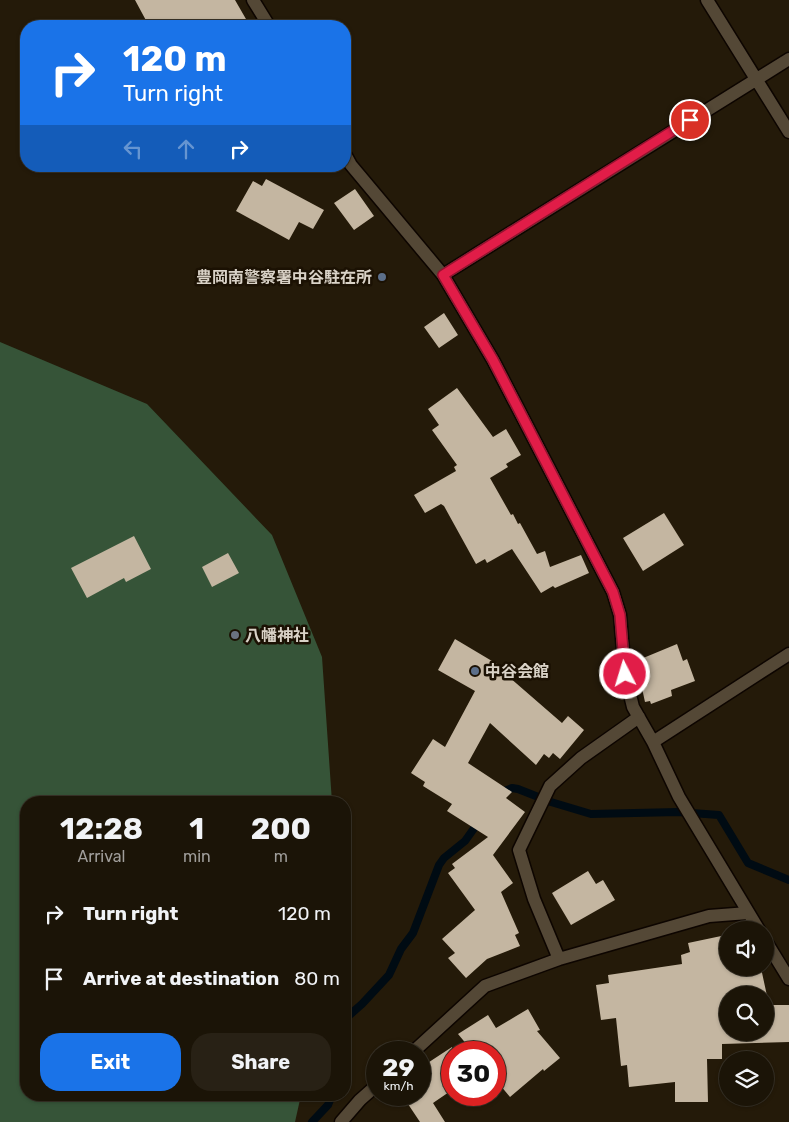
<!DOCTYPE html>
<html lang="en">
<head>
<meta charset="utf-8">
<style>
	:root { --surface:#1b1407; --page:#282115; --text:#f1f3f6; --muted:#a09e9b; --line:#393328; --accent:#1a73e8 }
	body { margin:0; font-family:Rubik,"Noto Sans JP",sans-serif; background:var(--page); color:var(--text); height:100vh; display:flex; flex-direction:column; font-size:19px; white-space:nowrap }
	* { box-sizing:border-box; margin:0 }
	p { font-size:16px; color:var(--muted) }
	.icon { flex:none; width:28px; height:28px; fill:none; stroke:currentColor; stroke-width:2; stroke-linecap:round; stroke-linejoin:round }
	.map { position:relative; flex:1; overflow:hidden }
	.sheet { position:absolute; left:20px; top:796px; width:331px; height:305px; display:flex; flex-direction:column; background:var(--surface); border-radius:20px; box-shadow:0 1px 4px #0004,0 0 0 1px var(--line) }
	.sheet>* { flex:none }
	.banner { position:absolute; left:20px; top:20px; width:331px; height:152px; border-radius:20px; box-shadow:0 1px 4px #0004,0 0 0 1px var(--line); background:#1a73e8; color:#fff; overflow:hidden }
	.buttons { position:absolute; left:719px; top:921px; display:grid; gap:10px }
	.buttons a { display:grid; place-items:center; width:55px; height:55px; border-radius:50%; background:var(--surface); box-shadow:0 1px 4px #0004,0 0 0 1px var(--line); font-size:25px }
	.speed { position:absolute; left:366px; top:1041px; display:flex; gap:10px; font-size:25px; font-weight:700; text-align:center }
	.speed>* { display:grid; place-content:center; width:65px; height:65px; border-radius:50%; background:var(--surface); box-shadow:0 1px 4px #0004,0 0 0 1px var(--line); line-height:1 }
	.speed small { font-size:12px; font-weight:400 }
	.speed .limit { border:8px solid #d22; background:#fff; color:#111 }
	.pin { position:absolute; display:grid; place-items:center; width:42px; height:42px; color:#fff; margin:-21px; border:2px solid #fff; border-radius:50%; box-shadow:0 1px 5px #0007 }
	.me { position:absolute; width:55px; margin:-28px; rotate:355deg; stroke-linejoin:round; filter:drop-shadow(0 0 4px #0008) }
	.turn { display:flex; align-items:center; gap:18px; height:105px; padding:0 20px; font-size:22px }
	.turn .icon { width:65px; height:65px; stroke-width:2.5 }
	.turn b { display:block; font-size:35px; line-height:42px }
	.lanes { display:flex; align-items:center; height:48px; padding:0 20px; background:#0003; justify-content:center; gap:25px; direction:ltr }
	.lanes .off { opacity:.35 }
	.eta { display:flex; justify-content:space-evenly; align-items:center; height:85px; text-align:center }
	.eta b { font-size:30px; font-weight:700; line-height:35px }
	.action { display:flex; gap:10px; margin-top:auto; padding:10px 20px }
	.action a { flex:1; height:58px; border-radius:20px; background:var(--accent); color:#fff; font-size:20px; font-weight:700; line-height:58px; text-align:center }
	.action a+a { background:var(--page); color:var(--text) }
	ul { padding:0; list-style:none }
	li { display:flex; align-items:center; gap:15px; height:65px; padding:0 20px }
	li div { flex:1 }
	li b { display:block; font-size:19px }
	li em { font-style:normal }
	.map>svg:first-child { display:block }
	.forest { fill:#365438 }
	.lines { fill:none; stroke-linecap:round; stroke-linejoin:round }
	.stream { stroke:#000b13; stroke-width:8 }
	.building { fill:#c4b6a1; fill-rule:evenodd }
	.minor-casing { stroke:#0d0500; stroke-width:15 }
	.minor { stroke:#544836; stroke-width:12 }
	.route-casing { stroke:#92132f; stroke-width:12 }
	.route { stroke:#e11d48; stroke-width:9 }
	.service-dot { fill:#5c6f8a; stroke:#1b1103; stroke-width:2 }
	.worship-dot { fill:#6b7280; stroke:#1b1103; stroke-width:2 }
	.labels { text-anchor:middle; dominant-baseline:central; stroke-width:5; stroke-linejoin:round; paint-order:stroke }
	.poi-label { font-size:16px; font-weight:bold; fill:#d9d2c7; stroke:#1b1103; text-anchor:start }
</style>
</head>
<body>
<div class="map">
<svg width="789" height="1122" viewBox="0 0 789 1122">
	<rect width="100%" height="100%" fill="#241a09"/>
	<!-- forest -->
	<path class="forest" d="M 0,342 L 147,404 L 272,535 L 322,657 L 332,802 L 26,802 L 26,1095 L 301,1095 L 295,1122 L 0,1122 Z"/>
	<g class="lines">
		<!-- stream -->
		<path class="stream" d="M 500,793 L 512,788 L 518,789 L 551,802 L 591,814 L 678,812 L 719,815 L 748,863 L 789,880
			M 345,1019 L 362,1004 L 389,975 L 401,949 L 413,933 L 439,865 L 444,858 L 465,841 L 480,820
			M 312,1122 L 328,1105 L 332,1095"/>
	</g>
	<!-- building -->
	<path class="building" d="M 135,0 L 235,0 L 250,26 L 149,26 Z
		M 266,179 L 324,210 L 313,229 L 299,222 L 289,240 L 236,211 L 253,181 L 262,186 Z
		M 355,189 L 374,216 L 354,230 L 334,203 Z
		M 444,313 L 458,335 L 439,348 L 424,327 Z
		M 457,388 L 493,437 L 506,429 L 521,455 L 506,464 L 508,467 L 490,478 L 511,515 L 513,514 L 518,524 L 520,523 L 537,554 L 545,551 L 550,567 L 581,555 L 589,573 L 555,588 L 553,586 L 541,593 L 512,549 L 487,563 L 485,559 L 476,564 L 444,506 L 441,504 L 425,513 L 414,495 L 456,471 L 454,467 L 457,465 L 432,430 L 439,425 L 428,409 Z
		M 664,513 L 684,545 L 643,571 L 623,538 Z
		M 134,536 L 151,569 L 126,582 L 124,578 L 87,598 L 71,568 Z
		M 228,553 L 239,573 L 212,587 L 202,567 Z
		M 455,639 L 512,673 L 509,677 L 562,723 L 568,716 L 584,730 L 560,759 L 553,753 L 549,758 L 544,754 L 536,765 L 490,723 L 468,763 L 512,792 L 506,798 L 525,812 L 493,855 L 513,883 L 501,892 L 519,933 L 515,935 L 520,946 L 487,959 L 466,978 L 448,958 L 455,953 L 442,939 L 475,910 L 448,873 L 455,868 L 452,864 L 488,837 L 447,811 L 452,804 L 423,786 L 425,782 L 411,773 L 433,739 L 445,747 L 475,691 L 438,670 Z
		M 677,644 L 683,661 L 687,659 L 695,681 L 671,690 L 672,696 L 651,704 L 650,701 L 645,702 L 636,661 Z
		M 588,871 L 596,884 L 603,880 L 615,900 L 571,925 L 552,893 Z
		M 744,928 L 744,930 L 728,930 L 728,968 L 761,968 L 769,1005 L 789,1005 L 789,1042 L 722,1044 L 722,1059 L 707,1059 L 708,1102 L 675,1102 L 675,1082 L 629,1087 L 627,1065 L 621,1066 L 616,1018 L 601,1020 L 596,985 L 609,983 L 608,975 L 682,964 L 681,955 L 690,952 L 688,943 L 726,935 L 725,930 ZM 728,995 L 765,995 L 765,1032 L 728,1032 Z
		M 528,1009 L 540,1030 L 537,1031 L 560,1058 L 544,1071 L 543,1069 L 510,1097 L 495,1079 L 495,1052 L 473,1052 L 458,1034 L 488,1015 L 496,1028 Z
		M 452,1047 L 452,1090 L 433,1103 L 445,1122 L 420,1122 L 402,1095 L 420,1095 L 420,1068 Z"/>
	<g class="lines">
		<defs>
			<path id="minor" d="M 253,0 L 269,26
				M 707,0 L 789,132
				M 345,154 L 351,165 L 443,275 L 493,360 L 613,592 L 620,615 L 625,674 L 633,707 L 653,742 L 679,797 L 759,930
				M 443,275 L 789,59
				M 653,742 L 789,654
				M 765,940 L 789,979
				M 559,959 L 709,916 L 748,913
				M 413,1052 L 485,986 L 559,959 L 534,899 L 519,850 L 550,786 L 581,758 L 639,717
				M 341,1122 L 360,1100 L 378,1084"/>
		</defs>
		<!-- minor casing -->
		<use href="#minor" class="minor-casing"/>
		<!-- minor -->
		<use href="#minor" class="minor"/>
	</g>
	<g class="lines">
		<defs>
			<path id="route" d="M 625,674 L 620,615 L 613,592 L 493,360 L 443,275 L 690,120"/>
		</defs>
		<!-- route casing -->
		<use href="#route" class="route-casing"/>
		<!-- route -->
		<use href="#route" class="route"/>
	</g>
	<!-- markers -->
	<g class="service-dot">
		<circle cx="382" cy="277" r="5"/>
		<circle cx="475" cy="671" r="5"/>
	</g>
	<circle class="worship-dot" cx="235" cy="635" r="5"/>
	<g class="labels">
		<!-- poi labels -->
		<g class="poi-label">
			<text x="372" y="277" text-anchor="end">豊岡南警察署中谷駐在所</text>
			<text x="245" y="635">八幡神社</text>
			<text x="485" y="671">中谷会館</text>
		</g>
	</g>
</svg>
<div class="buttons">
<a><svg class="icon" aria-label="sound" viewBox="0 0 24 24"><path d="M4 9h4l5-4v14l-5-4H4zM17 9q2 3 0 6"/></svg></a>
<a><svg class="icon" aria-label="search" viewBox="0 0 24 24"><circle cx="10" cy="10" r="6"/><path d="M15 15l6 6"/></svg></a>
<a><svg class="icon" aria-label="layers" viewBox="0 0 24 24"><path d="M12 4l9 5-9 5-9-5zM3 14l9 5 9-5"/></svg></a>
</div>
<div class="speed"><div>29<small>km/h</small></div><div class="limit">30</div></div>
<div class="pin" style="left:690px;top:120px;background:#d93025"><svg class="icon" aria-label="arrive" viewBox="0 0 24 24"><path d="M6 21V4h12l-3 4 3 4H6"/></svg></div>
<svg class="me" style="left:625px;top:674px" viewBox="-20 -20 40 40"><circle r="17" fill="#e11d48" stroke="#fff" stroke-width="3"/><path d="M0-11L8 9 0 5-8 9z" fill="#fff"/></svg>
<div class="banner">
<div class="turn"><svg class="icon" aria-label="right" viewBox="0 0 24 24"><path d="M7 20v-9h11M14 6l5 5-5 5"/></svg><div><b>120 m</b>Turn right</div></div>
<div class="lanes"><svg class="icon off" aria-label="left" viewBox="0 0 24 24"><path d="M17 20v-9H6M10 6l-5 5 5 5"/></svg><svg class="icon off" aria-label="ahead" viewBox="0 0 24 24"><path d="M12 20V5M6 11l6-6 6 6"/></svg><svg class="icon" aria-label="right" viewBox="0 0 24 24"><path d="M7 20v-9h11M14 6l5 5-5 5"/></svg></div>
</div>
<section class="sheet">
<div class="eta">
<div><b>12:28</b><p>Arrival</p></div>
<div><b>1</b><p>min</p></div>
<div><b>200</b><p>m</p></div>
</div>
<ul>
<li><svg class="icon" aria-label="right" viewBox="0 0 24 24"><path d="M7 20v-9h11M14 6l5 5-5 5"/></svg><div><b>Turn right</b></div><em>120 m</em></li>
<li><svg class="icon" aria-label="arrive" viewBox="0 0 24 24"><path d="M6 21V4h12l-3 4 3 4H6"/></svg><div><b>Arrive at destination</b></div><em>80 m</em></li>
</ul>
<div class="action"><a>Exit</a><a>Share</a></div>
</section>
</div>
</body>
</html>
